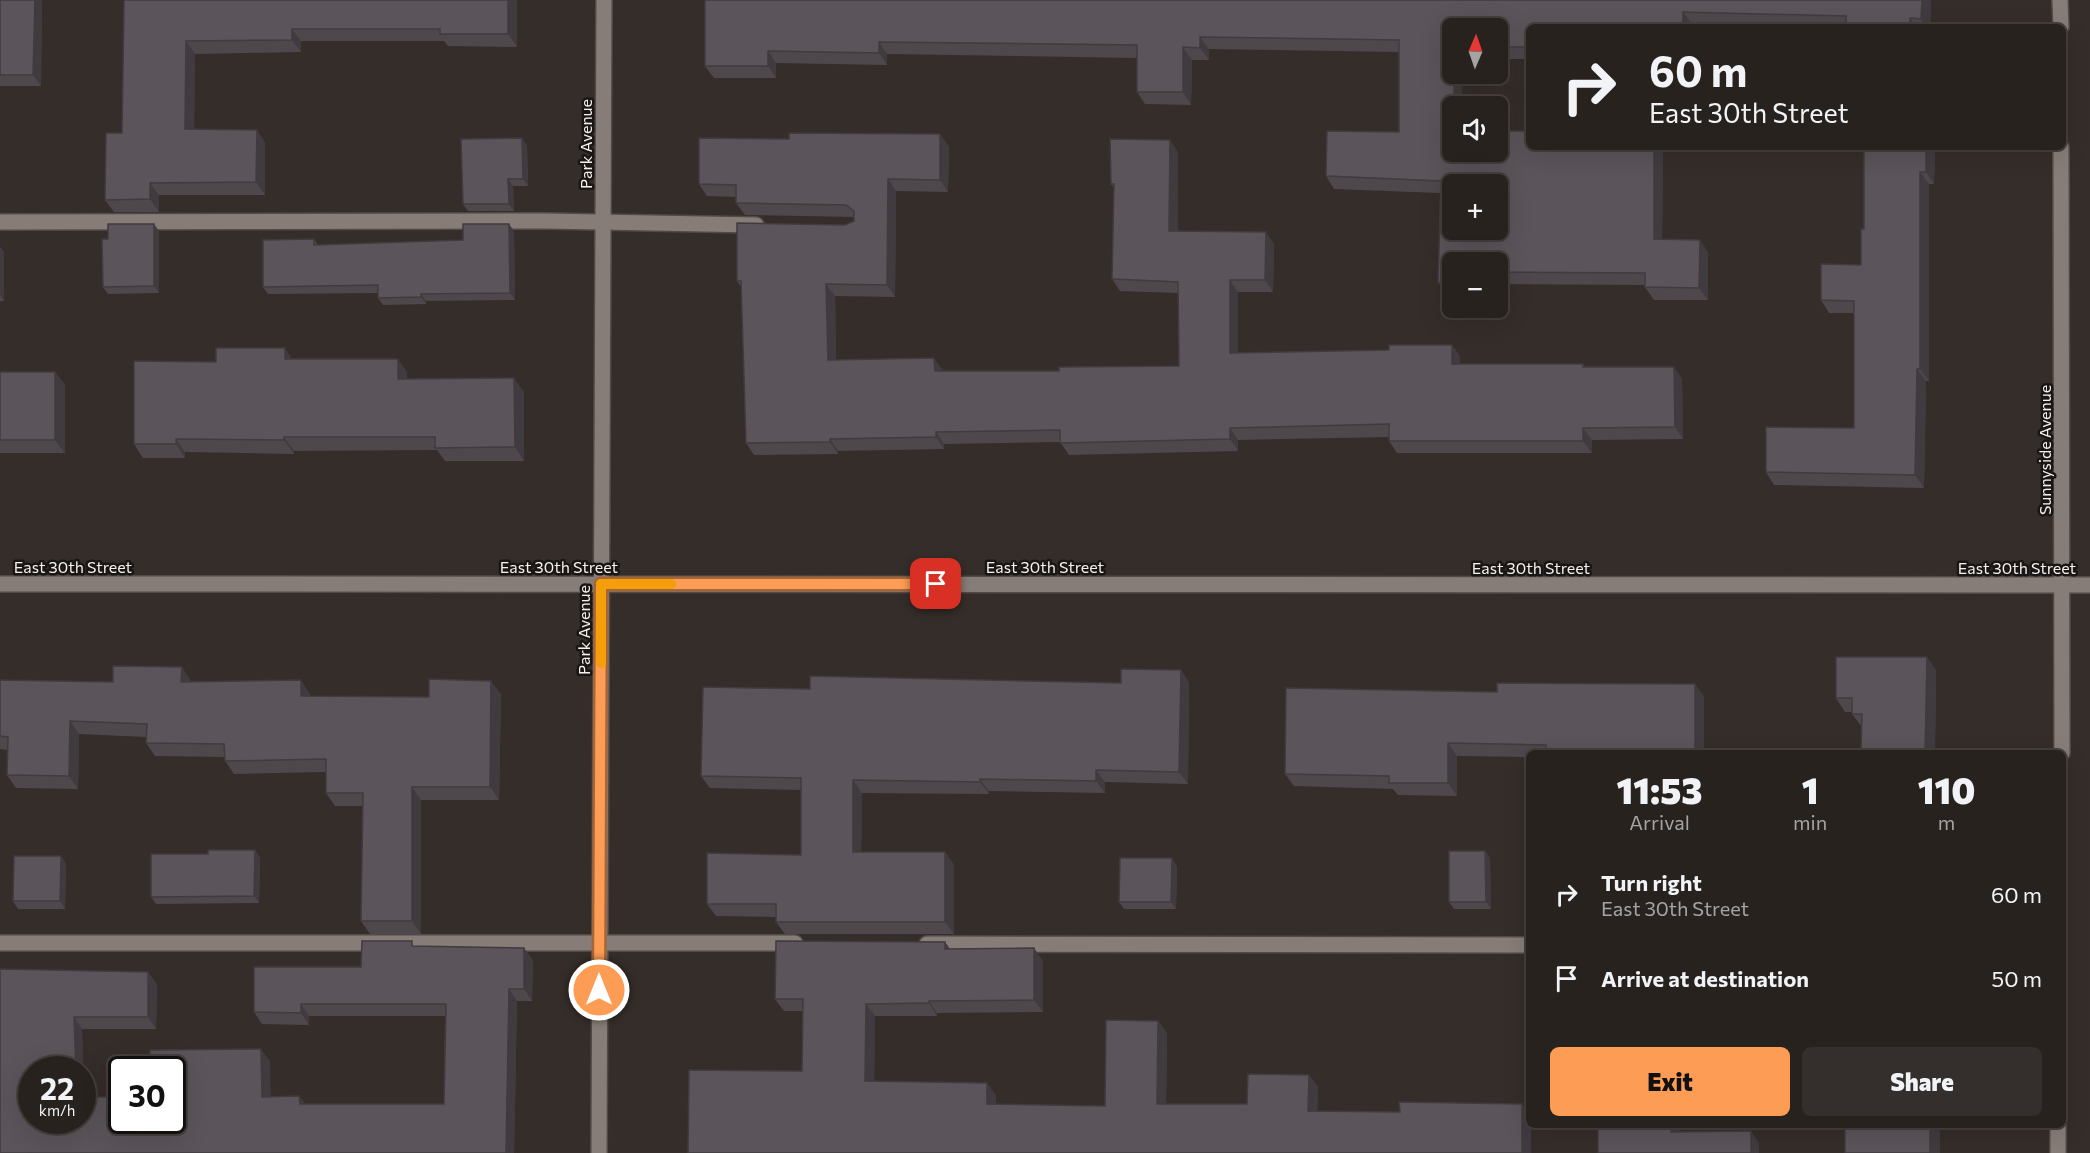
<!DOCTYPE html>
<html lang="en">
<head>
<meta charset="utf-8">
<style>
	:root { --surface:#28221f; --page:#342f2c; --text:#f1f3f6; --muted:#a5a4a4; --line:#443f3d; --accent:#fd9c55 }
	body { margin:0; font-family:Commissioner,sans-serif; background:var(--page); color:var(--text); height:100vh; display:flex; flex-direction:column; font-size:22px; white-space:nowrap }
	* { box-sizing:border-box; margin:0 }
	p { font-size:20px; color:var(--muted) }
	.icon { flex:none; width:33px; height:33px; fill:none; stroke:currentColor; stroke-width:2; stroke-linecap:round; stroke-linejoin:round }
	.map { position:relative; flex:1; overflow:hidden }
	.side { position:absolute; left:1526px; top:750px; width:540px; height:378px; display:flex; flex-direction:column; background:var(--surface); border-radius:9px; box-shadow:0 6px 24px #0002,0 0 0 2px var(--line) }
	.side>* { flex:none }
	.hud { position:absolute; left:1526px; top:24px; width:540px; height:126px; border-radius:9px; box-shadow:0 6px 24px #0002,0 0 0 2px var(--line); background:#28221f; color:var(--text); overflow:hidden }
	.needle { width:39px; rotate:2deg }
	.tools { position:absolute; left:1442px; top:18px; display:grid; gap:12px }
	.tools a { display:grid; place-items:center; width:66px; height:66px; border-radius:9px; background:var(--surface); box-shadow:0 6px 24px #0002,0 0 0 2px var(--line); font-size:30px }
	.speed { position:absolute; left:18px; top:1056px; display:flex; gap:12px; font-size:30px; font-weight:700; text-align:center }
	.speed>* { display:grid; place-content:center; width:78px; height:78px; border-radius:50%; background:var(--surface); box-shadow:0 6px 24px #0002,0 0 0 2px var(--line); line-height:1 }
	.speed small { font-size:15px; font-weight:400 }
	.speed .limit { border:3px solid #111; border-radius:9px; background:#fff; color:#111 }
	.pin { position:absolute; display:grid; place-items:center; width:51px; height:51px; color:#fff; margin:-26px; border-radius:12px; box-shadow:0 3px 9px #0006 }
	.me { position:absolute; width:66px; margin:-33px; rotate:0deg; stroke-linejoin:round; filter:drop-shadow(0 0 4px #0008) }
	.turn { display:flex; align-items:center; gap:21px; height:126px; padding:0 24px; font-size:27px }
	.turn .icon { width:78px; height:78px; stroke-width:2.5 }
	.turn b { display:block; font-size:42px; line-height:51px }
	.eta { display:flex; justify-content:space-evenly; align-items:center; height:102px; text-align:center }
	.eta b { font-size:36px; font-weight:800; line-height:42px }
	.cta { display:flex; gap:12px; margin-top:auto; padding:12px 24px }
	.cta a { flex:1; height:69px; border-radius:9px; background:var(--accent); color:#111; font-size:24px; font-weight:800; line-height:69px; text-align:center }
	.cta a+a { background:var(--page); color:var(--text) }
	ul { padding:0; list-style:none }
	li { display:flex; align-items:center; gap:18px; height:84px; padding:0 24px }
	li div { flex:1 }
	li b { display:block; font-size:22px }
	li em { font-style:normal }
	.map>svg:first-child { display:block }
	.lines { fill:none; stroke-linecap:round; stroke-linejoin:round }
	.lane-casing { stroke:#514a47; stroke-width:18 }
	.street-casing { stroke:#514a47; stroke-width:18 }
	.lane { stroke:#877d78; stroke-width:15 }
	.street { stroke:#877d78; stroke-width:15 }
	.wall { fill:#4e484d }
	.shaded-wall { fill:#403b3f }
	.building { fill:#5b545a; stroke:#403b3f; stroke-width:1.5; fill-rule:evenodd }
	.route-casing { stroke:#a46537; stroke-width:15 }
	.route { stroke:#fd9c55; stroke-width:10 }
	.slow { stroke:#f59e0b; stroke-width:10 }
	.labels { text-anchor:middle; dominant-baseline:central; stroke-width:5; stroke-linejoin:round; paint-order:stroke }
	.street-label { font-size:16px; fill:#f6f0ed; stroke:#1a1615 }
</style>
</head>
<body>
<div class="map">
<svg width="2090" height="1153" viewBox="0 0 2090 1153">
	<rect width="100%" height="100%" fill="#352d29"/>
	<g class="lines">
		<defs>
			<path id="lane" d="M 0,222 L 547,221 L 756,225
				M 0,943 L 795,943
				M 927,944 L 1528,945"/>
			<path id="street" d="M 2060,0 L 2061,27
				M 2061,147 L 2062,753
				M 0,584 L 2090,585
				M 599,1153 L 604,0
				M 2058,1153 L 2058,1125"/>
		</defs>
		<!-- lane casing -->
		<use href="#lane" class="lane-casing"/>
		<!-- street casing -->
		<use href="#street" class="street-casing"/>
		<!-- lane -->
		<use href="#lane" class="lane"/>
		<!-- street -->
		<use href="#street" class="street"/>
	</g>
	<!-- wall -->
	<path class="wall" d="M 0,0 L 42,0 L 41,86 L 0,86 Z
		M 124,0 L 517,0 L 517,47 L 448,46 L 444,41 L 301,41 L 301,52 L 195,54 L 194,129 L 257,130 L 265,143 L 265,195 L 159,195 L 159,212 L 114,212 L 105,200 L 122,133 Z
		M 705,0 L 1931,0 L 1930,27 L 1814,27 L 1692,24 L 1528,27 L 1528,59 L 1497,59 L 1497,28 L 1452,28 L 1452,74 L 1462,74 L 1462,106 L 1452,152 L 1528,147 L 1663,147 L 1662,239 L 1708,252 L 1708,300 L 1654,300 L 1645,287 L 1645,285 L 1497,284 L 1497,262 L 1452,262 L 1452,295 L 1447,295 L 1438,282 L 1440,193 L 1334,189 L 1326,176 L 1399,132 L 1399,52 L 1209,49 L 1209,60 L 1192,60 L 1191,105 L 1145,104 L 1137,92 L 1137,58 L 887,54 L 887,65 L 776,63 L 776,78 L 714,78 L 705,66 Z
		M 527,145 L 528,186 L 513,186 L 514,211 L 468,211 L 463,204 Z
		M 949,146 L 948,192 L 896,191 L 895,297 L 835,296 L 836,360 L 943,371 L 1059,371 L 1179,366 L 1178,293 L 1120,291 L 1112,279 L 1114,188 L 1111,184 L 1178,152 L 1178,231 L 1274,244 L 1273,292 L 1238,292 L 1238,353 L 1389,350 L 1452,345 L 1460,357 L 1460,364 L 1583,364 L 1585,367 L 1674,367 L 1682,379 L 1683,439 L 1592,440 L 1592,453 L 1397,453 L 1389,441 L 1389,437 L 1238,440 L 1238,451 L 1069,455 L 1060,442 L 944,444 L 944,449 L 838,451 L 838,454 L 754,455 L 746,443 L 742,288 L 737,281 L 854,221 L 854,217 L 745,215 L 736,203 L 736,197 L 707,196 L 699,184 Z
		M 1864,147 L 1935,147 L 1934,184 L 1929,184 L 1929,381 L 1926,381 L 1924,488 L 1774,485 L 1766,472 L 1854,428 L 1854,313 L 1829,313 L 1821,300 L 1861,265 L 1864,229 Z
		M 159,231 L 159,293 L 108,294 L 103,287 L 108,239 Z
		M 514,231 L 515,300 L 426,301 L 426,304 L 383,305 L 378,298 L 378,293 L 268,294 L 263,287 L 314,239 L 318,245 L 463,240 Z
		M 0,247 L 4,252 L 4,301 L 0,301 Z
		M 292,359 L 407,372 L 407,379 L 524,392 L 524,461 L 445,461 L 437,450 L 294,451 L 294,454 L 185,452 L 185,458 L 143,458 L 134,444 L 216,362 Z
		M 0,372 L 55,372 L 65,385 L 65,453 L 0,453 Z
		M 1936,670 L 1935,753 L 1861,753 L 1862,727 L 1852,714 L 1852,712 L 1845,712 L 1836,698 Z
		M 0,680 L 113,682 L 191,681 L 191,682 L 310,694 L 310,696 L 429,697 L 501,694 L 499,800 L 421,800 L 421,934 L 370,934 L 361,921 L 363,806 L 335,806 L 326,793 L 326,772 L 234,774 L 225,761 L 224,757 L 155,756 L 146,743 L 146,737 L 79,734 L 78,789 L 16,788 L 7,775 L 7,750 L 0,749 Z
		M 1189,682 L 1188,784 L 1105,782 L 1105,793 L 989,791 L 989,794 L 862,793 L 861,852 L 945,852 L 954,865 L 954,934 L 785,934 L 776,922 L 776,917 L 716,916 L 707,904 L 801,855 L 801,790 L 710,788 L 701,776 L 810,689 L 1121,683 Z
		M 1704,696 L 1704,753 L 1528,753 L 1528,757 L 1457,756 L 1457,796 L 1398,795 L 1393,789 L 1294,786 L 1285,774 Z
		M 1485,851 L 1490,858 L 1491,909 L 1454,909 L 1449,902 Z
		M 61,856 L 66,864 L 65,909 L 18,909 L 13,901 Z
		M 260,857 L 259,903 L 156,904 L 151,897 Z
		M 1177,866 L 1176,909 L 1124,909 L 1119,902 Z
		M 416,946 L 533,960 L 532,1001 L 517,1001 L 514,1153 L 0,1153 L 0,969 L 157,984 L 156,1029 L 82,1029 L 84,1097 L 122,1120 L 270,1061 L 270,1097 L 299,1096 L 305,1104 L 444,1104 L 445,1016 L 309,1016 L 309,1025 L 262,1024 L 254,1012 L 361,967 Z
		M 950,949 L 1043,961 L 1043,1012 L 937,1013 L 937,1016 L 875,1016 L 874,1081 L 996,1095 L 996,1104 L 1105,1106 L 1158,1021 L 1167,1033 L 1166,1104 L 1247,1104 L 1309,1075 L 1318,1087 L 1317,1111 L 1531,1125 L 1531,1153 L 688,1153 L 802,1071 L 803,1011 L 784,1011 L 775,999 Z"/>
	<!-- shaded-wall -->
	<path class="shaded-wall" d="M 35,0 L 42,0 L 41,86 L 33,75 Z
		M 508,0 L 517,0 L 517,47 L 508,34 Z
		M 1922,0 L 1931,0 L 1930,27 L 1927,27 L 1921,19 Z
		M 1683,12 L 1692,24 L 1692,27 L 1683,27 Z
		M 1910,18 L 1916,27 L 1910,27 Z
		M 292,29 L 301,41 L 301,52 L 292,40 Z
		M 1200,37 L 1209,49 L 1209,60 L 1200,48 Z
		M 186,41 L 195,54 L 194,142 L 185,129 Z
		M 879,42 L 887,54 L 887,65 L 879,53 Z
		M 1183,47 L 1192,60 L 1191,105 L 1183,92 Z
		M 768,51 L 776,63 L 776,78 L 768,66 Z
		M 1454,74 L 1462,74 L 1462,106 L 1454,106 Z
		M 257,130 L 265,143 L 265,195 L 256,182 Z
		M 940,134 L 949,146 L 948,192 L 940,180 Z
		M 522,138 L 527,145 L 528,186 L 523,179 Z
		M 1170,140 L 1178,152 L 1178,243 L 1169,231 Z
		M 1654,147 L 1663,147 L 1662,252 L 1654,239 Z
		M 1926,147 L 1935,147 L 1934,184 L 1926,172 Z
		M 1920,172 L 1929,184 L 1929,381 L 1920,369 Z
		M 508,179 L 513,186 L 514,211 L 509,204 Z
		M 888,179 L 896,191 L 895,297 L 887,285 Z
		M 150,183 L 159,195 L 159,212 L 150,199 Z
		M 154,224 L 159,231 L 159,293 L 154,286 Z
		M 509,224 L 514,231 L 515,300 L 510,293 Z
		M 1266,232 L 1274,244 L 1273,292 L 1265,280 Z
		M 1700,240 L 1708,252 L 1708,300 L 1699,288 Z
		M 0,247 L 4,252 L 4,301 L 0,295 Z
		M 1230,280 L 1238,292 L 1238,365 L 1230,353 Z
		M 826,284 L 835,296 L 836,372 L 828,360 Z
		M 421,294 L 426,301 L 426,304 L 421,297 Z
		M 1452,345 L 1460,357 L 1460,376 L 1452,364 Z
		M 285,348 L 294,362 L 285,359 Z
		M 934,358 L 943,370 L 935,371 Z
		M 398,359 L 407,372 L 407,393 L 398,379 Z
		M 1674,367 L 1682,379 L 1683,439 L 1675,427 Z
		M 1917,369 L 1926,381 L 1924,488 L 1915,475 Z
		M 55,372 L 65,385 L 65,453 L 55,440 Z
		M 514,378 L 524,392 L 524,461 L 515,447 Z
		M 1230,428 L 1238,440 L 1238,451 L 1230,439 Z
		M 1583,428 L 1592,440 L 1592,453 L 1583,441 Z
		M 936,432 L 944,444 L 944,449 L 936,437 Z
		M 284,437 L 294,451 L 294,454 L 284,440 Z
		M 176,439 L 185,452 L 185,458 L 176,444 Z
		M 830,439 L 838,451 L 838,454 L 830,442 Z
		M 1927,657 L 1936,670 L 1935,753 L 1925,753 Z
		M 182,667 L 191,681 L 191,695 L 181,682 Z
		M 1181,670 L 1189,682 L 1188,784 L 1179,772 Z
		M 301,680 L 310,694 L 311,709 L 301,696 Z
		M 491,681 L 501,694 L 499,800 L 490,787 Z
		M 1695,684 L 1704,696 L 1704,753 L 1695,753 Z
		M 70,721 L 79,734 L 78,789 L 69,776 Z
		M 1448,743 L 1457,756 L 1457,796 L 1448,783 Z
		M 1096,770 L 1105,782 L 1105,793 L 1096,781 Z
		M 980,779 L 989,791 L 989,794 L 980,782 Z
		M 853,780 L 862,793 L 861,864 L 853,852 Z
		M 412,787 L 421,800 L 421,934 L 412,921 Z
		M 255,850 L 260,857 L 259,903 L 254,896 Z
		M 1485,851 L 1490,858 L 1491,909 L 1486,902 Z
		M 945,852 L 954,865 L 954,934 L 945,922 Z
		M 61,856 L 66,864 L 65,909 L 60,901 Z
		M 1172,858 L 1177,866 L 1176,909 L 1171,902 Z
		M 945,942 L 954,954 L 945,949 Z
		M 524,948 L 533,960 L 532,1001 L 524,989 Z
		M 1034,948 L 1043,961 L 1043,1012 L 1034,1000 Z
		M 148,972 L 157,984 L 156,1029 L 148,1017 Z
		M 509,989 L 517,1001 L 514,1153 L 506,1153 Z
		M 929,1001 L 937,1013 L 937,1016 L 929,1003 Z
		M 301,1004 L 309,1016 L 309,1025 L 301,1013 Z
		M 866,1004 L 875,1016 L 874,1093 L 865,1081 Z
		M 74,1017 L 82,1029 L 85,1109 L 82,1106 L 82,1070 L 76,1070 Z
		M 1158,1021 L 1167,1033 L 1166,1117 L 1157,1104 Z
		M 261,1049 L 270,1061 L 271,1109 L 262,1097 Z
		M 1309,1075 L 1318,1087 L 1317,1124 L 1308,1111 Z
		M 987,1083 L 996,1095 L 996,1116 L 987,1104 Z
		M 299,1096 L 308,1108 L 300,1104 Z
		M 1522,1104 L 1528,1112 L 1528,1125 L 1531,1125 L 1531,1153 L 1522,1153 Z
		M 1672,1125 L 1680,1125 L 1680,1143 L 1671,1132 Z
		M 1930,1125 L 1936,1125 L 1940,1131 L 1940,1153 L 1930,1153 Z
		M 1751,1131 L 1759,1143 L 1759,1153 L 1751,1153 Z"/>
	<!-- building -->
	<path class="building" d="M 0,0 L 35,0 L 33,75 L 0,75 Z
		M 124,0 L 508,0 L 508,34 L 440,34 L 440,29 L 292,29 L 292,40 L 186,41 L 185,129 L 257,130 L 256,182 L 150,183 L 150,199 L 105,200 L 106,133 L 122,133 Z
		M 705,0 L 1922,0 L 1921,19 L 1910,18 L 1910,27 L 1846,27 L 1846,16 L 1683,12 L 1683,27 L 1528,27 L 1528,47 L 1497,47 L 1497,28 L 1452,28 L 1452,74 L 1454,74 L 1454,106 L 1452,106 L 1452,152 L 1497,152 L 1497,131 L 1528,131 L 1528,147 L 1654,147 L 1654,239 L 1700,240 L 1699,288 L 1645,287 L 1645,273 L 1497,272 L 1497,262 L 1452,262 L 1452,283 L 1438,282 L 1441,181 L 1326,176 L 1327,131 L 1399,132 L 1399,40 L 1200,37 L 1200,48 L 1183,47 L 1183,92 L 1137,92 L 1137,45 L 879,42 L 879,53 L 768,51 L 768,66 L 705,66 ZM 1452,184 L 1497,184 L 1497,230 L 1452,230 Z
		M 789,133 L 940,134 L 940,180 L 888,179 L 887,285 L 826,284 L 828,360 L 934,358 L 935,371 L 1059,371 L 1059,367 L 1179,366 L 1178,282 L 1112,279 L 1114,184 L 1111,184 L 1110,139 L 1170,140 L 1169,231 L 1266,232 L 1265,280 L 1230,280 L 1230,353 L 1389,350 L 1389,345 L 1452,345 L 1452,364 L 1583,364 L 1583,367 L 1674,367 L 1675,427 L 1583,428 L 1583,441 L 1389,441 L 1389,424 L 1230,428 L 1230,439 L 1060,443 L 1060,430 L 936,432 L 936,437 L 830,439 L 830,442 L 746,443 L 741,281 L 737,281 L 737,223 L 845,225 L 854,221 L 854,211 L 846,205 L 736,203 L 736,185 L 699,184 L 699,138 L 789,139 Z
		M 522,138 L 523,179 L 508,179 L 509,204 L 463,204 L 461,139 Z
		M 1864,147 L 1926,147 L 1926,172 L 1920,172 L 1920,369 L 1917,369 L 1915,475 L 1766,472 L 1766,427 L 1854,428 L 1854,301 L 1821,300 L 1821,264 L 1861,265 L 1861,229 L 1864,229 Z
		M 108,224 L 154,224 L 154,286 L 103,287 L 102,239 L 108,239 Z
		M 463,224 L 509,224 L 510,293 L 421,294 L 421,297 L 378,298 L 378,285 L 263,287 L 263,240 L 314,239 L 314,245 L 463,240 Z
		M 216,348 L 285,348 L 285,359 L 398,359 L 398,379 L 514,378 L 515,447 L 435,448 L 435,437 L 284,437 L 284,440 L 176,439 L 176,444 L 134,444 L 134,361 L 216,362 Z
		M 0,372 L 55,372 L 55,440 L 0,440 Z
		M 1836,657 L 1927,657 L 1925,753 L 1861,753 L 1862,714 L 1852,714 L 1852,698 L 1836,698 Z
		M 113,666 L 182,667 L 181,682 L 301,680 L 301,696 L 429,697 L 429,679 L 491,681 L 490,787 L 412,787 L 412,921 L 361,921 L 363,793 L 326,793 L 326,759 L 225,761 L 224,744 L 146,743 L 147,724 L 70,721 L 69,776 L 7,775 L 8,737 L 0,736 L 0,680 L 113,682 Z
		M 1121,669 L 1181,670 L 1179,772 L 1096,770 L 1096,781 L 980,779 L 980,782 L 853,780 L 853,852 L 945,852 L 945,922 L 776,922 L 776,904 L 707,904 L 707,853 L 801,855 L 801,778 L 701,776 L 703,687 L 810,689 L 810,676 L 1121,683 Z
		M 1497,683 L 1695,684 L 1695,753 L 1546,753 L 1546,745 L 1448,743 L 1448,783 L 1389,783 L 1389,776 L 1285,774 L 1286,688 L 1497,692 Z
		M 208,850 L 255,850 L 254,896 L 151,897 L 151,854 L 208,854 Z
		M 1449,851 L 1485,851 L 1486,902 L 1449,902 Z
		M 14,856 L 61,856 L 60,901 L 13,901 Z
		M 1120,858 L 1172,858 L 1171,902 L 1119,902 Z
		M 362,941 L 412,941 L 412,946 L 524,948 L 524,989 L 509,989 L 506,1153 L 0,1153 L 0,969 L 148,972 L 148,1017 L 74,1017 L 76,1070 L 32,1070 L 32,1120 L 82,1120 L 82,1097 L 122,1097 L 122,1120 L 172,1120 L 172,1070 L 150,1070 L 150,1050 L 261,1049 L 262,1097 L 299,1096 L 300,1104 L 444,1104 L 446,1004 L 301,1004 L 301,1013 L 254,1012 L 254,967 L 361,967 Z
		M 776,941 L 945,942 L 945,949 L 1034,948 L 1034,1000 L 929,1001 L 929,1003 L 866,1004 L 865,1081 L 987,1083 L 987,1104 L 1105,1106 L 1106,1020 L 1158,1021 L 1157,1104 L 1247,1104 L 1248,1074 L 1309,1075 L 1308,1111 L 1400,1112 L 1399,1102 L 1522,1104 L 1522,1153 L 688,1153 L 689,1070 L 802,1071 L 803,999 L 775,999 Z
		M 1598,1125 L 1672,1125 L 1671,1132 L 1751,1131 L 1751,1153 L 1598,1153 Z
		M 1845,1125 L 1930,1125 L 1930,1153 L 1845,1153 Z"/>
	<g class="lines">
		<defs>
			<path id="route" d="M 599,990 L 601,584 L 936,584"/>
		</defs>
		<!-- route casing -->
		<use href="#route" class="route-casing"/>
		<!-- route -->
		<use href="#route" class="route"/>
		<!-- slow -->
		<path class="slow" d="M 601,663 L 601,584 L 671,584"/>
	</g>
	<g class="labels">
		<!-- street labels -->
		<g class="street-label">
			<text transform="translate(585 144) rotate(-90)">Park Avenue</text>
			<text transform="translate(2044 450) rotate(-90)">Sunnyside Avenue</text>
			<text x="73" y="566">East 30th Street</text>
			<text x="559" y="566">East 30th Street</text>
			<text x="1045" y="566">East 30th Street</text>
			<text x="1531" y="567">East 30th Street</text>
			<text x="2017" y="567">East 30th Street</text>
			<text transform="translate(583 630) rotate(-90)">Park Avenue</text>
		</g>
	</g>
</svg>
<div class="tools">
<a><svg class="needle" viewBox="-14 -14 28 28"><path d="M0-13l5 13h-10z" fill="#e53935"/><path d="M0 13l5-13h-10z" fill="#a5a4a4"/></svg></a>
<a><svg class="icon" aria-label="sound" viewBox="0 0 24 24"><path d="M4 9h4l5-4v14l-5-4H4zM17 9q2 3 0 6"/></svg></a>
<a>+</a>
<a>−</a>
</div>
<div class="speed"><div>22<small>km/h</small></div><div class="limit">30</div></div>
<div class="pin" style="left:936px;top:584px;background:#d93025"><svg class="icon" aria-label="arrive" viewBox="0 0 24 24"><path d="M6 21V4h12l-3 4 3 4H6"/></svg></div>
<svg class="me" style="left:599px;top:990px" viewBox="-20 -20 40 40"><circle r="17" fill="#fd9c55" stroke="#fff" stroke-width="3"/><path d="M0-11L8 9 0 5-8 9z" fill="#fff"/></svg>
<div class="hud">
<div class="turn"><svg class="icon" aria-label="right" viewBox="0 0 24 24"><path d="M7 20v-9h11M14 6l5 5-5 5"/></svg><div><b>60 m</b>East 30th Street</div></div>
</div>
<section class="side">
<div class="eta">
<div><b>11:53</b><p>Arrival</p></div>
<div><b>1</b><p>min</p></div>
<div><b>110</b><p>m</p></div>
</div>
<ul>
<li><svg class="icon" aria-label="right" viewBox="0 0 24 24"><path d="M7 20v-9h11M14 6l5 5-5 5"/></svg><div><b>Turn right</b><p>East 30th Street</p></div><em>60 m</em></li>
<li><svg class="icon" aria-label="arrive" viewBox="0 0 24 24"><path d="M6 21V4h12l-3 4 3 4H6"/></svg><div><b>Arrive at destination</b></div><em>50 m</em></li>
</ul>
<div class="cta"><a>Exit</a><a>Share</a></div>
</section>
</div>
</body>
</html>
